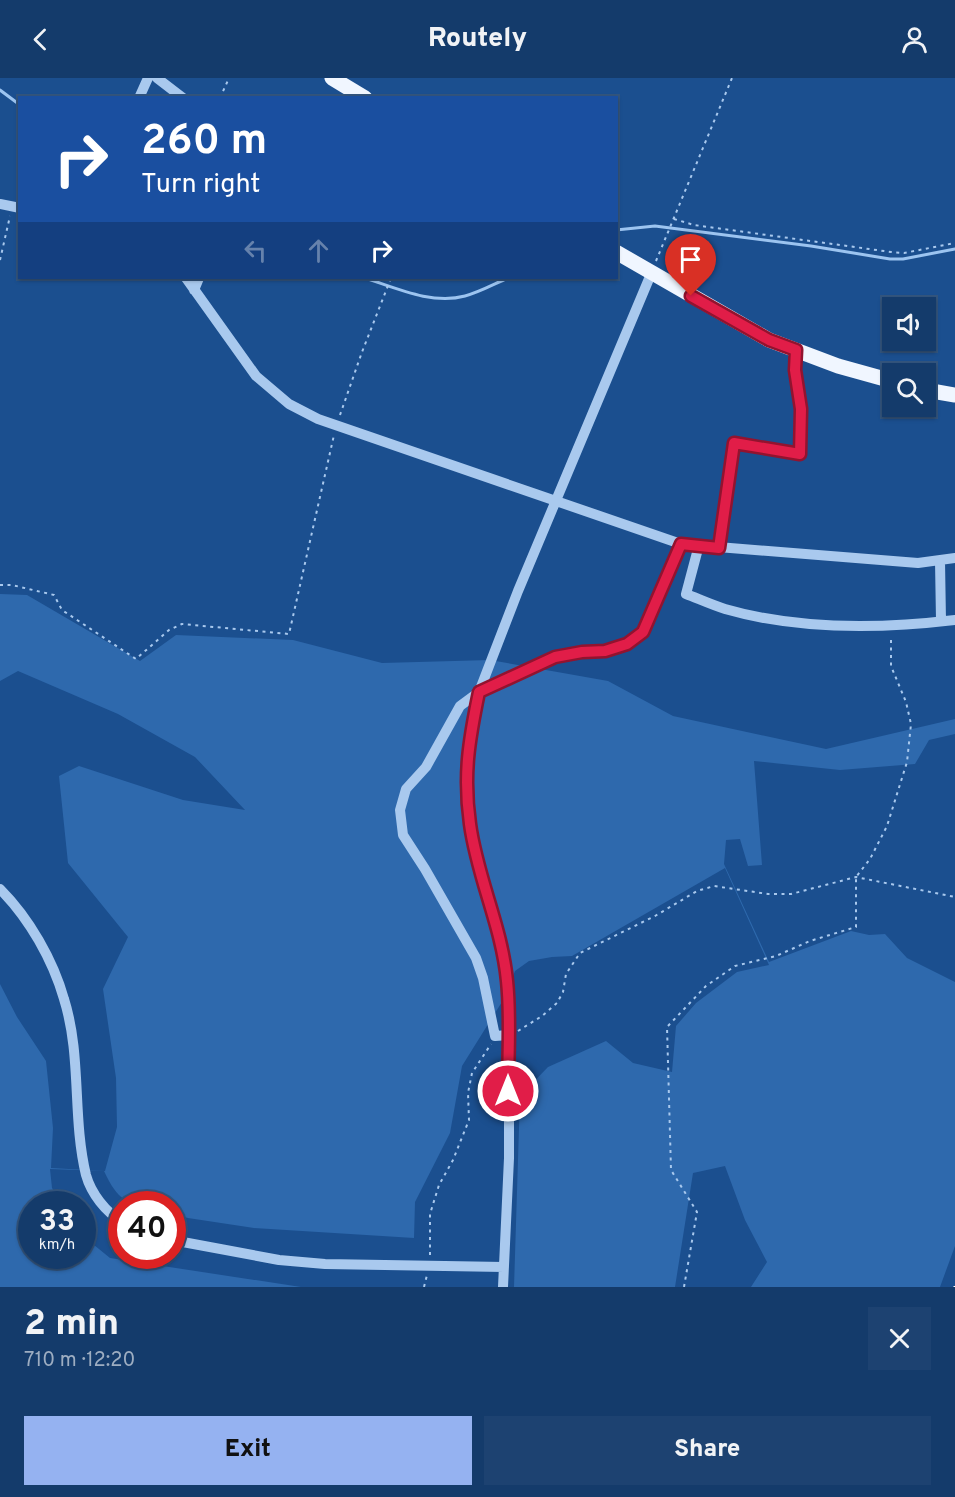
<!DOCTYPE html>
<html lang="en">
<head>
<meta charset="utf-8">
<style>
	:root { --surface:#143b6b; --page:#1d4271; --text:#f1f3f6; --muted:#9dadc1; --line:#33557e; --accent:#95b2f1 }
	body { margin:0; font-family:Overpass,sans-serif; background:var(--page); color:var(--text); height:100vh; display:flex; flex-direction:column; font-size:22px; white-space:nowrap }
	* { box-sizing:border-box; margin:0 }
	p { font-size:20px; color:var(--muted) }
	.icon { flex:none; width:33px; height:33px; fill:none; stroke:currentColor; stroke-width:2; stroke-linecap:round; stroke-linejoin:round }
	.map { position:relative; height:1209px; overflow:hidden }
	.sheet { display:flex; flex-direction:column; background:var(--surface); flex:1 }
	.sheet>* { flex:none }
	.hud { position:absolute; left:18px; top:18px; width:600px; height:183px; border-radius:0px; box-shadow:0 2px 4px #0004,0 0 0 2px var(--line); background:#1a4fa0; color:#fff; overflow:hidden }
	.tools { position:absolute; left:882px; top:219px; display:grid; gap:12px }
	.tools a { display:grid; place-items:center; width:54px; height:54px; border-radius:0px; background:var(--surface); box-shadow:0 2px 4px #0004,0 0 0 2px var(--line); font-size:30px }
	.speed { position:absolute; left:18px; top:1113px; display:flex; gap:12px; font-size:30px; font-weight:700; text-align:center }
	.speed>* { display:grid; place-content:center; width:78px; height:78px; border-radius:50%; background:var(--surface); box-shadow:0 2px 4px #0004,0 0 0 2px var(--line); line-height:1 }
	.speed small { font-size:15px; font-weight:400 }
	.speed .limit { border:9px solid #d22; background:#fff; color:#111 }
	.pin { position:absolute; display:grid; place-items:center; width:51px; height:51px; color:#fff; margin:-62px -26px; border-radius:50% 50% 50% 0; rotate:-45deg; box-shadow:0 0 6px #0007 }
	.pin .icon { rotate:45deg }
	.me { position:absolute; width:66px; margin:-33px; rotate:0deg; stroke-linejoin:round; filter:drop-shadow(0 0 4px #0008) }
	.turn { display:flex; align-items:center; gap:21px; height:126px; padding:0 24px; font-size:27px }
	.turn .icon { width:78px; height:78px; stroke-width:2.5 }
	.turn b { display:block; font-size:42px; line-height:51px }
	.lanes { display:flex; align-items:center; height:57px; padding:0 24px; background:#0003; justify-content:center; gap:30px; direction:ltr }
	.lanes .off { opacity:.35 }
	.round { display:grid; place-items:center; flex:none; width:63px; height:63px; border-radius:0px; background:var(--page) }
	.summary { display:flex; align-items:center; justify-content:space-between; height:102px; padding:0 24px }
	h1 { font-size:36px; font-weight:800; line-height:45px }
	.button { display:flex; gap:12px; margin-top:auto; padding:12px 24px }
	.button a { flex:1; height:69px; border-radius:0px; background:var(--accent); color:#111; font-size:24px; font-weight:800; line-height:69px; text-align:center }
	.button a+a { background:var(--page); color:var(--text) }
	header { display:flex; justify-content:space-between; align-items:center; height:78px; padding:0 24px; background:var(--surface); font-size:27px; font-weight:800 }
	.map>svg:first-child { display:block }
	.green { fill:#2e69ad }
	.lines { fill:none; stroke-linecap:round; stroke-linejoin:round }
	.stream { stroke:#9cc4f0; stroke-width:3 }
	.path { stroke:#a9c9ee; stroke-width:2; stroke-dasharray:3 4.5; stroke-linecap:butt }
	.minor { stroke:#a9c9ee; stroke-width:10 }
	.major { stroke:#f0f6ff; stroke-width:15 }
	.rail { stroke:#fff; stroke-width:3; stroke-dasharray:10 4.5; stroke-linecap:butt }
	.route-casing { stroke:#92132f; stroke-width:15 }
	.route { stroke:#e11d48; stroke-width:10 }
</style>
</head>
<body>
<header><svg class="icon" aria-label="back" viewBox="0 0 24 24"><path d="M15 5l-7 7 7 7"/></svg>Routely<svg class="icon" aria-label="person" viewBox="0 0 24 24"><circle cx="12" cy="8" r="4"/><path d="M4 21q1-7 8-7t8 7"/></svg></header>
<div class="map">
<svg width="955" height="1209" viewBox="0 0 955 1209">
	<rect width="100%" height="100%" fill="#1b4f8f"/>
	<!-- green -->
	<path class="green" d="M 0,516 L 27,517 L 140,583 L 176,557 L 293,562 L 382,585 L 490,582 L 608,603 L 673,638 L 826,671 L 955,641 L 955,656 L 929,662 L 915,686 L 840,692 L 754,683 L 762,787 L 748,788 L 740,761 L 726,762 L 724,786 L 769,884 L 851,853 L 869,857 L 885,856 L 907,880 L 955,904 L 955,1168 L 940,1209 L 751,1209 L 767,1184 L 745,1142 L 725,1088 L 693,1095 L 675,1209 L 514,1209 L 520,1018 L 548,989 L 606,963 L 633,985 L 672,994 L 676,948 L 696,925 L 737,894 L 769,887 L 725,790 L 572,878 L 552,879 L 529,883 L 515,893 L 505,919 L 462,988 L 450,1055 L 415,1124 L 414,1160 L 254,1150 L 188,1140 L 173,1136 L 172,1126 C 134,1126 122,1132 104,1093 L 50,1091 L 52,1110 L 62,1126 L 32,1126 L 32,1178 L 82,1178 L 83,1158 L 110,1180 L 301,1209 L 0,1209 L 0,906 L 17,939 L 46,983 L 53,1050 L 51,1090 L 105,1093 L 117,1049 L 116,1000 L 103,911 L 128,859 L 68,785 L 59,698 L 79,688 L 183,722 L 245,732 L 195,679 L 118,636 L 18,593 L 0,603 Z"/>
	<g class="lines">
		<!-- stream -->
		<path class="stream" d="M 0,12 L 20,27
			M 616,152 L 655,148 L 811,168 L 890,181 L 903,181 L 955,171
			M 365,200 C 396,210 432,227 465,218 C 480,214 494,206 508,200"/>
		<!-- path -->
		<path class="path" d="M 220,20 L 229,0
			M 674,141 L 694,147 L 891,174 L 904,175 L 955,165
			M 0,182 L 10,138
			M 656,183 L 732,0
			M 340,337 L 362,274 L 391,200
			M 0,507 L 12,507 L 54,517 L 62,532 L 136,581 L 169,552 L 182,546 L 289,556 L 334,357
			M 518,953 L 542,938 L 557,925 L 563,914 L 566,896 L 580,875 L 655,838 L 697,813 L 714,808 L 768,816 L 791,816 L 856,799 L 955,819
			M 430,1177 L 430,1136 L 439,1107 L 453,1082 L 469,1042 L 468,1015 L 472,995 L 491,966
			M 424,1209 L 427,1197
			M 684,1209 L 697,1134 L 671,1092 L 667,949 L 706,908 L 735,888 L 776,878 L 810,863 L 856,849 L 856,799 L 870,781 L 887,748 L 907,684 L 911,646 L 906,624 L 891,588 L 891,558"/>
		<!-- minor -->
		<path class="minor" d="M 157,0 L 183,20
			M 139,20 L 148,0
			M 0,126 L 20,130
			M 186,200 L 256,298 L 289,326 L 318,341 L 681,466 L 918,485 L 955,480
			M 194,212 L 199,200
			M 699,467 L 686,516 C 699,521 712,527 725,531 C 798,552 880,551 955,542
			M 719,470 L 734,365 L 800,376 L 801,331 L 795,292 L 796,272
			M 940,483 L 941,543
			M 0,811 C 29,840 53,882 64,921 C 82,978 72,1039 86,1097 C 91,1115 106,1135 122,1143
			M 509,957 L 495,958 L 483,900 L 476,880 L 425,791 L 403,757 L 400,732 L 406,711 L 426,689 L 460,628 L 479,614 L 555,579 L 582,574 L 605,573 L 627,566 L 643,554 L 670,493 L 681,466
			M 172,1162 L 279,1182 L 325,1186 L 504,1189
			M 503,1209 L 509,1080 L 509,957 L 507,902 L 493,836 L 477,780 L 470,746 L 466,702 L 468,667 L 479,614 L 518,513 L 651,196"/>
		<!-- major -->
		<path class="major" d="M 332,0 L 365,20
			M 616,174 L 769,262 L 838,288 L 892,303
			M 926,312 L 955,317"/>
		<!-- rail -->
		<path class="rail" d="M 955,1209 L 955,1208"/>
	</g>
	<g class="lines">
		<defs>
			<path id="route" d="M 508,1013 C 508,977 511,940 507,903 C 502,849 477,799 470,746 C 463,697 469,662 479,614 L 555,579 L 582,574 L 605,573 L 627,566 L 643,554 L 681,466 L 719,470 L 734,365 L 800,376 L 801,331 L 795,292 L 796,272 L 769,262 L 691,218"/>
		</defs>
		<!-- route casing -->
		<use href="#route" class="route-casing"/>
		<!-- route -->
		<use href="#route" class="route"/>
	</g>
</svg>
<div class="tools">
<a><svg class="icon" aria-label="sound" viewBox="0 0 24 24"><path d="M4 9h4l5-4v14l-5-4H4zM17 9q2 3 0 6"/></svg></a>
<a><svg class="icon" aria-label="search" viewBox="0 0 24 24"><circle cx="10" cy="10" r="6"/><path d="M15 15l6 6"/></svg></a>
</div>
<div class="speed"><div>33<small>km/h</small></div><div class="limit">40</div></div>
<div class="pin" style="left:691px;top:218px;background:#d93025"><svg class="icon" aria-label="arrive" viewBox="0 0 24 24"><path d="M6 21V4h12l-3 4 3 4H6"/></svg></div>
<svg class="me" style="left:508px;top:1013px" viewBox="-20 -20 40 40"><circle r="17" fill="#e11d48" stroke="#fff" stroke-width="3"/><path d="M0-11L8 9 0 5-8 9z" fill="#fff"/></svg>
<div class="hud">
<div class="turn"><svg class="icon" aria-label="right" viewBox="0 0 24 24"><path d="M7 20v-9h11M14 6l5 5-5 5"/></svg><div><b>260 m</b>Turn right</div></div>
<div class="lanes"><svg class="icon off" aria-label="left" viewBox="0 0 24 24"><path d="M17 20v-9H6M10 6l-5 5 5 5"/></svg><svg class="icon off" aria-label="ahead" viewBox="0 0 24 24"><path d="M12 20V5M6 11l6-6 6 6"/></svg><svg class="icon" aria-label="right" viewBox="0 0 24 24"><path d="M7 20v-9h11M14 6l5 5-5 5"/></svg></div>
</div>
</div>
<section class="sheet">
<div class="summary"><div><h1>2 min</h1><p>710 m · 12:20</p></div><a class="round"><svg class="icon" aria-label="close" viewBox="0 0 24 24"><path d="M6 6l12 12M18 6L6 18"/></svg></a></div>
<div class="button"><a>Exit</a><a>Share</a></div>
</section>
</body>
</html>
